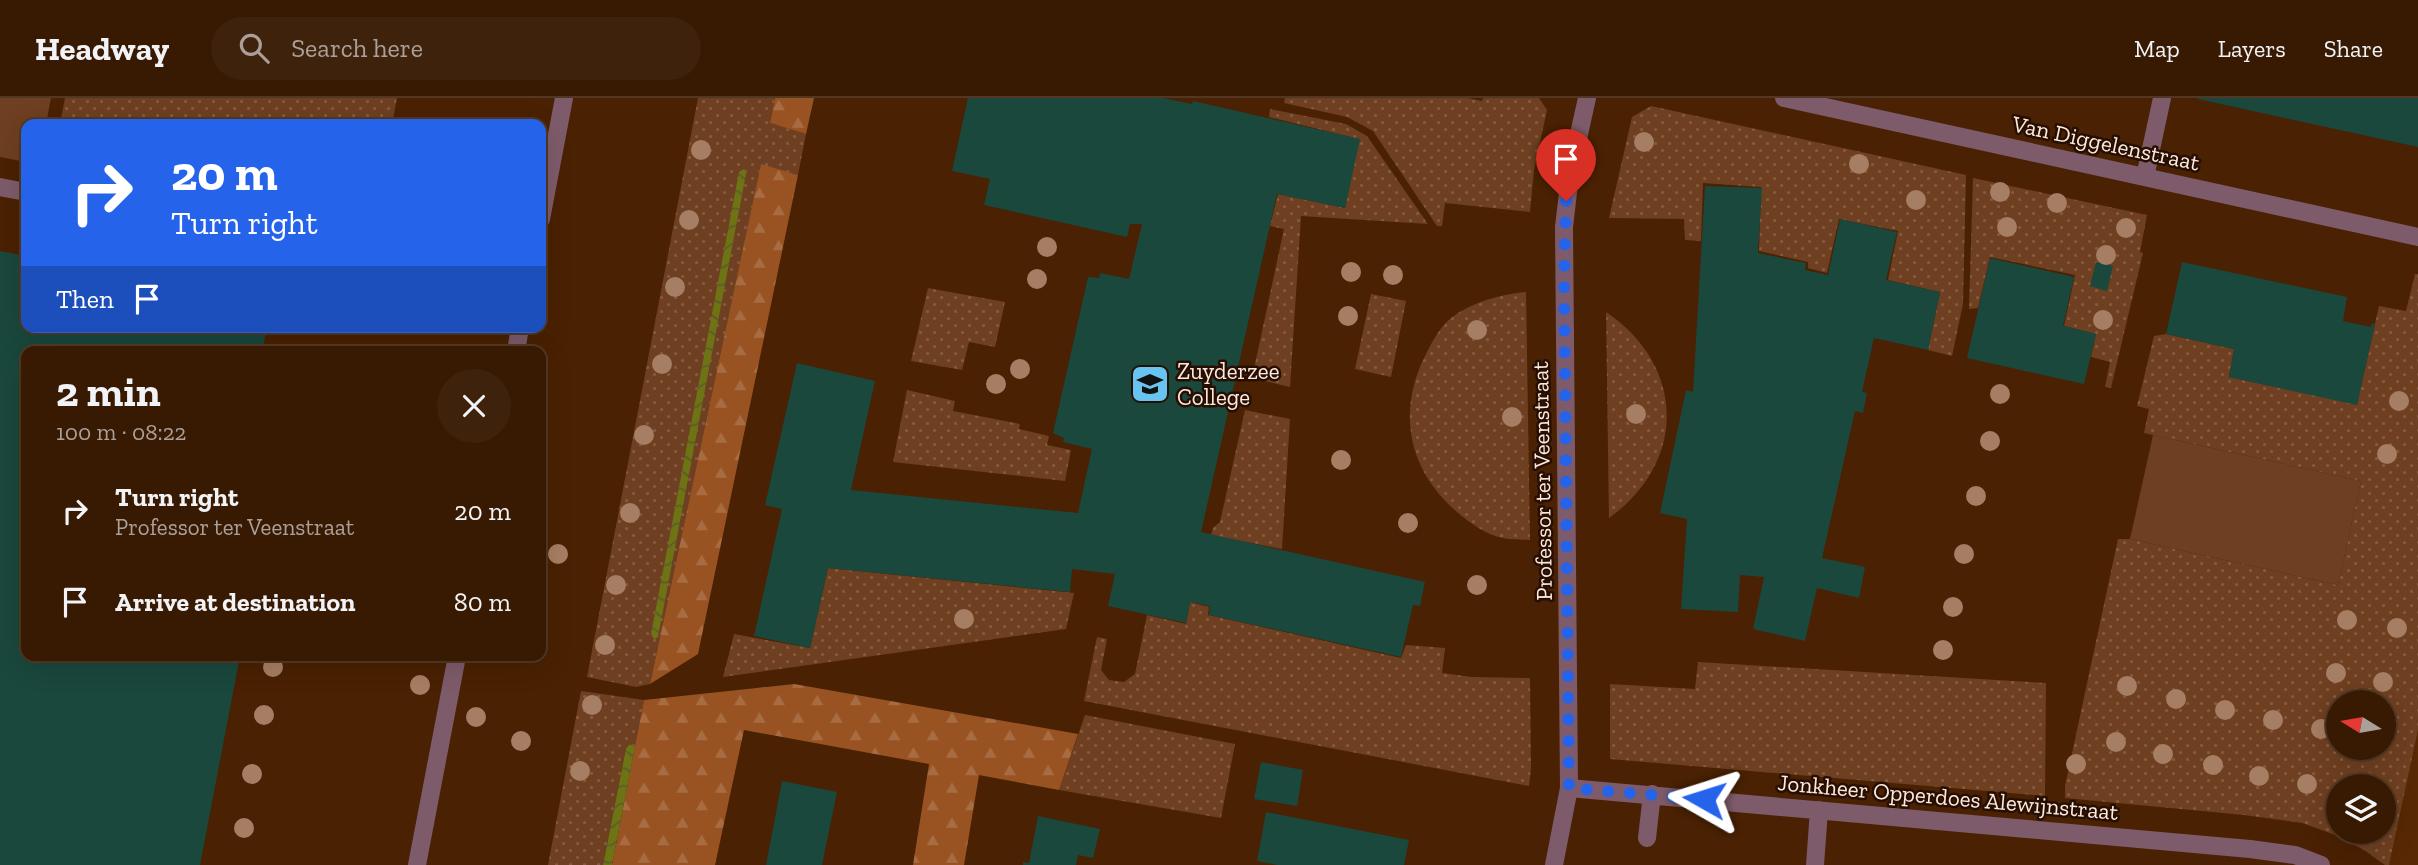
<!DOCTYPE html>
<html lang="en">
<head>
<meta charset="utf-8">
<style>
	:root { --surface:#381902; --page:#3f220c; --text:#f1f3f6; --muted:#aba099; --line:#523824 }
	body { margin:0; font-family:"Zilla Slab",serif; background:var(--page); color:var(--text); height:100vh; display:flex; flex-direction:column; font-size:26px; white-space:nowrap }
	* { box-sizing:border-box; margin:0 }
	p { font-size:23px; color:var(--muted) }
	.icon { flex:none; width:38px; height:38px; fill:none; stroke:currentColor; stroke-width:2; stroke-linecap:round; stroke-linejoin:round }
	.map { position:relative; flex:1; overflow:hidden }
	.details { position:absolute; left:21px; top:248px; width:525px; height:315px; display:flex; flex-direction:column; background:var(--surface); border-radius:14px; box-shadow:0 7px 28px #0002,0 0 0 2px var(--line) }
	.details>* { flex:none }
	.hud { position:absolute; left:21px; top:21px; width:525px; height:214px; border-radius:14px; box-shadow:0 7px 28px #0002,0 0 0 2px var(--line); background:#2563eb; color:#fff; overflow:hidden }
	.needle { width:46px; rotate:281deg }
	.buttons { position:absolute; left:2326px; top:592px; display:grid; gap:14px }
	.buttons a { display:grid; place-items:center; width:70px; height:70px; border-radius:50%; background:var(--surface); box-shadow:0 7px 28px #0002,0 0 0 2px var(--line); font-size:35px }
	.pin { position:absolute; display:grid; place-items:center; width:60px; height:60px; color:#fff; margin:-72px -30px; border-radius:50% 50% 50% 0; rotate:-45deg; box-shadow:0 0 7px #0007 }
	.pin .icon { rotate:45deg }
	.me { position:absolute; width:77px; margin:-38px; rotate:276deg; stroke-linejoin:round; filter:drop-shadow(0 0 5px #0008) }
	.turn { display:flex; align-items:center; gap:24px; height:147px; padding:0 35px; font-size:32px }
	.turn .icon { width:91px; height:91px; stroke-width:2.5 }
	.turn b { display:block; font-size:49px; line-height:60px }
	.then { display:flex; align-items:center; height:66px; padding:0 35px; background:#0003; gap:14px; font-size:26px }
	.round { display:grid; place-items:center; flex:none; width:74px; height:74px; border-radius:37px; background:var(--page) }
	.head { display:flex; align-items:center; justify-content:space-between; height:119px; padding:0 35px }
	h1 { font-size:42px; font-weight:700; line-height:52px }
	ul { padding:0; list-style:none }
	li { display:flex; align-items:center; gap:21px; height:91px; padding:0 35px }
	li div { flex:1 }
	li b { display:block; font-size:26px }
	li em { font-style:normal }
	header { display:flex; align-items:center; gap:42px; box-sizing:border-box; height:98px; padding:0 35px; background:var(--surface); border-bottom:2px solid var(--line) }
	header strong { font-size:33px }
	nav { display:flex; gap:38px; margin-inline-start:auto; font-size:24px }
	.search { width:490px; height:63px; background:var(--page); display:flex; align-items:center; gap:18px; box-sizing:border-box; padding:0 24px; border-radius:38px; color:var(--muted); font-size:26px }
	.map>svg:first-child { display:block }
	.built { fill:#572803 }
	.grass { fill:url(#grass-dots); fill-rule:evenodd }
	.forest { fill:url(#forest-firs) }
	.park { fill:#6e3f20 }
	.water { fill:url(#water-waves) }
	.building { fill:#1a483c }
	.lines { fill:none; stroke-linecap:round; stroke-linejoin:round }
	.minor { stroke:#7e5b6a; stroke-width:18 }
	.tree { fill:#a67e63 }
	.route { stroke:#2563eb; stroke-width:12; stroke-dasharray:0 21.6 }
	.labels { text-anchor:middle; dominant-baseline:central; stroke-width:5; stroke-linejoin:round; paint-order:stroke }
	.street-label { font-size:23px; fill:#fee9dd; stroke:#260f02 }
	.poi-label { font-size:23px; fill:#fee9dd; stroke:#260f02; text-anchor:start }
</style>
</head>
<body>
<header>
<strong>Headway</strong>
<div class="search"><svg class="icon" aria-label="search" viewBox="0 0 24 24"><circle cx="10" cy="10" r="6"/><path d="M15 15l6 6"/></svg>Search here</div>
<nav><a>Map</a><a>Layers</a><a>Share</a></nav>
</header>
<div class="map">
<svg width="2418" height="767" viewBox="0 0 2418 767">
	<defs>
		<pattern id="grass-dots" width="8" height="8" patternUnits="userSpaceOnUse" patternTransform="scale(1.75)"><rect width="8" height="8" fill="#6e3f20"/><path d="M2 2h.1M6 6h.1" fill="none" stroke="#845b40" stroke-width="1.8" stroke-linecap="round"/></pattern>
		<pattern id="forest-firs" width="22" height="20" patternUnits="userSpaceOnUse" patternTransform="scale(1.75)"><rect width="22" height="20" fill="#995323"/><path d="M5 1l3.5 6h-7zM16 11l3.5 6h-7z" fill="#a86c42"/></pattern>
		<pattern id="water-waves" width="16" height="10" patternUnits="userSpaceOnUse" patternTransform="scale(1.75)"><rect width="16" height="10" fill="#6e7314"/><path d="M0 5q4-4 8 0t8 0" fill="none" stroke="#5d5c2b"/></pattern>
	</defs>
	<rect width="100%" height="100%" fill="#4a2102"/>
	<!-- built -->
	<path class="built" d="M 2418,632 L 2418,767 L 2389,767 Z"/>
	<!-- grass -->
	<path class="grass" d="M 65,0 L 397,0 L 392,26 L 60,26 Z
		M 698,0 L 775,0 L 770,25 L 806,36 L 798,77 L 761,67 L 650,586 L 636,589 L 587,579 Z
		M 1285,0 L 1468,0 L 1482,3 L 1483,0 L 1539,0 L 1547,12 L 1534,72 L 1530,114 L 1445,105 L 1442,128 L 1437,128 L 1373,33 L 1347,19 L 1284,5 Z
		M 1651,8 L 1966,77 L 1963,206 L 1952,258 L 1928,252 L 1940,194 L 1888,182 L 1898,133 L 1839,121 L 1827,175 L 1808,170 L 1808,164 L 1759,153 L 1761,89 L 1703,85 L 1701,143 L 1685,142 L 1684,121 L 1609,120 L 1632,19 Z
		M 1270,11 L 1346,26 L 1367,38 L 1428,126 L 1301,118 L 1290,289 L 1252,280 L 1284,131 L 1270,128 L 1278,96 L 1345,110 L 1359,41 L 1269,19 Z
		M 1973,80 L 2147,117 L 2140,154 L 2143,155 L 2111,290 L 2105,289 L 2110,264 L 2091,259 L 2096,236 L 2064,228 L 2075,177 L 1990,159 L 1978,210 L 1969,211 Z
		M 2415,176 L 2418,176 L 2418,632 L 2389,767 L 2385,767 L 2364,752 L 2338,738 L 2302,725 L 2244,717 L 2065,700 L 2065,688 L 2118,441 L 2130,441 L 2338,487 L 2361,383 L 2144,335 L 2149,311 L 2137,308 L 2154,238 L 2166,236 L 2234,251 L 2229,279 L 2357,306 L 2379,208 L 2406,213 ZM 2338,604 L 2384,604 L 2384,649 L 2338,649 ZM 2338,688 L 2384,688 L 2384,733 L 2338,733 Z
		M 928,190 L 1005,204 L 995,249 L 969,244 L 962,272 L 911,263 Z
		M 1526,194 L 1530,442 C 1521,441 1512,442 1503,440 C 1486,437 1470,425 1457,414 C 1409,373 1397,316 1424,260 C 1431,246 1439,230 1451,220 C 1472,204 1501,196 1526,194 Z
		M 1371,196 L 1406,203 L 1391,279 L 1355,271 Z
		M 1606,214 C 1686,268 1687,364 1609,420 Z
		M 907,292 L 955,303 L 953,313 L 1020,326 L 1019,331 L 1049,338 L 1047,347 L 1071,352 L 1065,383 L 893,364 Z
		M 1245,312 L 1290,321 L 1282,451 L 1211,437 L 1213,430 L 1220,424 Z
		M 828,470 L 1074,495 L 1066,531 L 723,579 L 734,536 L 810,550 Z
		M 1190,504 L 1209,509 L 1208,517 L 1401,560 L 1406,547 L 1445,550 L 1442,575 L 1472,579 L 1530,580 L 1531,670 L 1529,688 L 1084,603 L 1097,539 L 1107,541 L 1101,572 L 1109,582 L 1124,584 L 1135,576 L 1147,517 L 1186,526 Z
		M 1698,564 L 2046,585 L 2045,698 L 1610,661 L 1610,586 L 1695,591 Z
		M 581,593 L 644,602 L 635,649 L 630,646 L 626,650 L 603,767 L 548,767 Z
		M 1085,617 L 1235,646 L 1221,720 L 1059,692 Z"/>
	<!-- forest -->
	<path class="forest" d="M 775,0 L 814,0 L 806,36 L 770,25 Z
		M 761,66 L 798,77 L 698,556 L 650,586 Z
		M 794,586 L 1078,636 L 1059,692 L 979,677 L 964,767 L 913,767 L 929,666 L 744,632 L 715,767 L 612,767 L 644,602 Z"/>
	<!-- park -->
	<path class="park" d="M 0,0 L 51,0 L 46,26 L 26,26 L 26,64 L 0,59 Z
		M 2153,337 L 2361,383 L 2338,487 L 2130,441 Z"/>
	<!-- water -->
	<path class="water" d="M 744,71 L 746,76 L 658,539 L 654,541 L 651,536 L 739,74 Z
		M 630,646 L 635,649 L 612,767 L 603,767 L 626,650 Z"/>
	<!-- building -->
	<path class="building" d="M 968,0 L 1163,0 L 1192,6 L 1193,3 L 1360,41 L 1345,110 L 1277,96 L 1201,434 L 1425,484 L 1420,508 L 1413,507 L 1401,559 L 1209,517 L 1210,508 L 1190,504 L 1186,525 L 1108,508 L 1115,476 L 1072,471 L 1070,494 L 828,470 L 810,550 L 754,538 L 782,411 L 765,407 L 797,265 L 875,283 L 851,392 L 1078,415 L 1092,351 L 1063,344 L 1064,340 L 1053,335 L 1088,179 L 1099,180 L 1100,175 L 1129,181 L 1142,126 L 1130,126 L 1127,139 L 984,107 L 990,81 L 952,73 Z
		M 2198,0 L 2418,0 L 2418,49 L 2198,1 Z
		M 1705,88 L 1762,90 L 1758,155 L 1806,165 L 1805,172 L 1828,177 L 1840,121 L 1897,134 L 1886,182 L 1940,194 L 1928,252 L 1874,240 L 1862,294 L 1867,295 L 1863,315 L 1855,313 L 1822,460 L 1865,469 L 1862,485 L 1859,500 L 1817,490 L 1805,543 L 1753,531 L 1764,479 L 1740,477 L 1738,514 L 1681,511 L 1687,421 L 1660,415 L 1686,292 L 1693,294 Z
		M 0,153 L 26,158 L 26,229 L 267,229 L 262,254 L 26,254 L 26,558 L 240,558 L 200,767 L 0,767 Z
		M 1990,160 L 2074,179 L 2063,228 L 2096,236 L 2084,286 L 1967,260 Z
		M 2096,164 L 2113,168 L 2107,193 L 2090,188 Z
		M 2182,164 L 2347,199 L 2343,223 L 2371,229 L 2372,225 L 2375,226 L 2357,307 L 2229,279 L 2234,251 L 2166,236 Z
		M 1261,664 L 1303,672 L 1297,708 L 1254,701 Z
		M 782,683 L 837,694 L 822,767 L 766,767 Z
		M 1266,714 L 1409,742 L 1404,767 L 1277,767 L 1257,763 Z
		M 1038,718 L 1100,731 L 1093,760 L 1078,757 L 1076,767 L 1023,767 L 1023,764 L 1029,765 Z"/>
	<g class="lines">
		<!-- minor -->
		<path class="minor" d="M 1784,0 L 2418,139
			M 2145,79 L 2162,0
			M 0,89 L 26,94
			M 541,121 L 564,0
			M 516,254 L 520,229
			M 1569,690 L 2250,751 L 2295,757 L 2321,767
			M 1647,740 L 1652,696
			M 417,767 L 457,558
			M 1554,767 L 1569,690 L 1564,129 L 1570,77 L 1587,0
			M 1815,767 L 1819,712"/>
	</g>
	<!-- trees -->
	<g class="tree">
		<circle cx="1644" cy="44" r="10"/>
		<circle cx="701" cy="52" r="10"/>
		<circle cx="1859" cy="66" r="10"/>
		<circle cx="2000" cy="94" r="10"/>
		<circle cx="1916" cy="102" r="10"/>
		<circle cx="2057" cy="105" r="10"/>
		<circle cx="689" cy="122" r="10"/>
		<circle cx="2007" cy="129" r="10"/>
		<circle cx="2126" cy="130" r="10"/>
		<circle cx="1047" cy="149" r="10"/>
		<circle cx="2106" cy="157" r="10"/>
		<circle cx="1351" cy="174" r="10"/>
		<circle cx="1393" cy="177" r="10"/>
		<circle cx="1037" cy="181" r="10"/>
		<circle cx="675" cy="189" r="10"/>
		<circle cx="1348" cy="218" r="10"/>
		<circle cx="2103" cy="222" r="10"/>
		<circle cx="1477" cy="232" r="10"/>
		<circle cx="662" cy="266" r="10"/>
		<circle cx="1020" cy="271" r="10"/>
		<circle cx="996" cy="286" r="10"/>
		<circle cx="2000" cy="296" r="10"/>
		<circle cx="2399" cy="303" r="10"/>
		<circle cx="1636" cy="316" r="10"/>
		<circle cx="1512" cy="319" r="10"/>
		<circle cx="644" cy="337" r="10"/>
		<circle cx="1990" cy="343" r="10"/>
		<circle cx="2387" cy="356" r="10"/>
		<circle cx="1341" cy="362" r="10"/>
		<circle cx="1976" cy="398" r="10"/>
		<circle cx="630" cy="415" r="10"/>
		<circle cx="1408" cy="425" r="10"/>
		<circle cx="558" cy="456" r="10"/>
		<circle cx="1964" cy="456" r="10"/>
		<circle cx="616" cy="487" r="10"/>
		<circle cx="1477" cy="487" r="10"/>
		<circle cx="1953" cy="509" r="10"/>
		<circle cx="964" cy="521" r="10"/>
		<circle cx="2347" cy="522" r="10"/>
		<circle cx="2397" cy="530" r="10"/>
		<circle cx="605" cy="547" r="10"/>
		<circle cx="1943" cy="552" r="10"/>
		<circle cx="273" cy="569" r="10"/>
		<circle cx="2336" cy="575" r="10"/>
		<circle cx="2383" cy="584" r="10"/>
		<circle cx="420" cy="587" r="10"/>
		<circle cx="2127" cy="588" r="10"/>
		<circle cx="2176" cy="601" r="10"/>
		<circle cx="592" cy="607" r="10"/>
		<circle cx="2225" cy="612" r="10"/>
		<circle cx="264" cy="617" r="10"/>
		<circle cx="476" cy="619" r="10"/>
		<circle cx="2273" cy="622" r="10"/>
		<circle cx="2321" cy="631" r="10"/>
		<circle cx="521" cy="643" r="10"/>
		<circle cx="2116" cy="644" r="10"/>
		<circle cx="2163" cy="656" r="10"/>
		<circle cx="2076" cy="666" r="10"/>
		<circle cx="2213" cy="667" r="10"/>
		<circle cx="580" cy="673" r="10"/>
		<circle cx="252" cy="676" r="10"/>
		<circle cx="2259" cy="678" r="10"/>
		<circle cx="2307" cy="686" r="10"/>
		<circle cx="244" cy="730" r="10"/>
	</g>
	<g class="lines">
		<!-- route -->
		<path class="route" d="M 1566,103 L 1564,183 L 1569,690 L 1704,701"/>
	</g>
	<!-- icons -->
	<defs>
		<symbol id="school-square" viewBox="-11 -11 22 22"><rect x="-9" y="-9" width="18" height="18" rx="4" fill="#69c3f1" stroke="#260f02"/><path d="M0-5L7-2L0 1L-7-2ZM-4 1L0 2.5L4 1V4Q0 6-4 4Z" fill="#111"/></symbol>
	</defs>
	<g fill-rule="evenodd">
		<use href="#school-square" x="1128" y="264" width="44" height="44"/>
	</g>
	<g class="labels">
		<!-- street labels -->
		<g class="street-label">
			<text transform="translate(2106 45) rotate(12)">Van Diggelenstraat</text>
			<text transform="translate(1542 383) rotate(-91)">Professor ter Veenstraat</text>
			<text transform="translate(1948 699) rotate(5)">Jonkheer Opperdoes Alewijnstraat</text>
		</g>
		<!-- poi labels -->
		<g class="poi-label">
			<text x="1177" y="273">Zuyderzee<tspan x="1177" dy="26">College</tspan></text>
		</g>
	</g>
</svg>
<div class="buttons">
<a><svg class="needle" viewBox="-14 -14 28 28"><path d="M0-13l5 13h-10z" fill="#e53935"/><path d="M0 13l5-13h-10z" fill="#aba099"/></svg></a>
<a><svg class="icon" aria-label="layers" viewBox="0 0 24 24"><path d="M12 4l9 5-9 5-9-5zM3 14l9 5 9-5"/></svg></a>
</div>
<div class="pin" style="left:1566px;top:103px;background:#d93025"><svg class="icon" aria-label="arrive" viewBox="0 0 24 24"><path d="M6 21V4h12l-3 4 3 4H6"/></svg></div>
<svg class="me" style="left:1704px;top:701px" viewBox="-20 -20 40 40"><path d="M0-17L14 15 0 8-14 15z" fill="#2563eb" stroke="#fff" stroke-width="4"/></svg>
<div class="hud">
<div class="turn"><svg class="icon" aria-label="right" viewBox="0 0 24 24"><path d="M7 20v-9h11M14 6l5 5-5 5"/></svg><div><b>20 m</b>Turn right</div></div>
<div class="then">Then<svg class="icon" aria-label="arrive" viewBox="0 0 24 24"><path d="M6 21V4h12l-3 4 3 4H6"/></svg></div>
</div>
<section class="details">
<div class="head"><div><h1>2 min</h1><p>100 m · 08:22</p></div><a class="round"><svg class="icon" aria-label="close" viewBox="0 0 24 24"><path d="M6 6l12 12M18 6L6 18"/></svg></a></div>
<ul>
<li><svg class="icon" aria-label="right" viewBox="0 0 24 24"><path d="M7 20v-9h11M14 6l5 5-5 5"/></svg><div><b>Turn right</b><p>Professor ter Veenstraat</p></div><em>20 m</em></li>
<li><svg class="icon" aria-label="arrive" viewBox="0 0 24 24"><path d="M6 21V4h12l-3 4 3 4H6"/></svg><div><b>Arrive at destination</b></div><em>80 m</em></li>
</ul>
</section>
</div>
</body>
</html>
